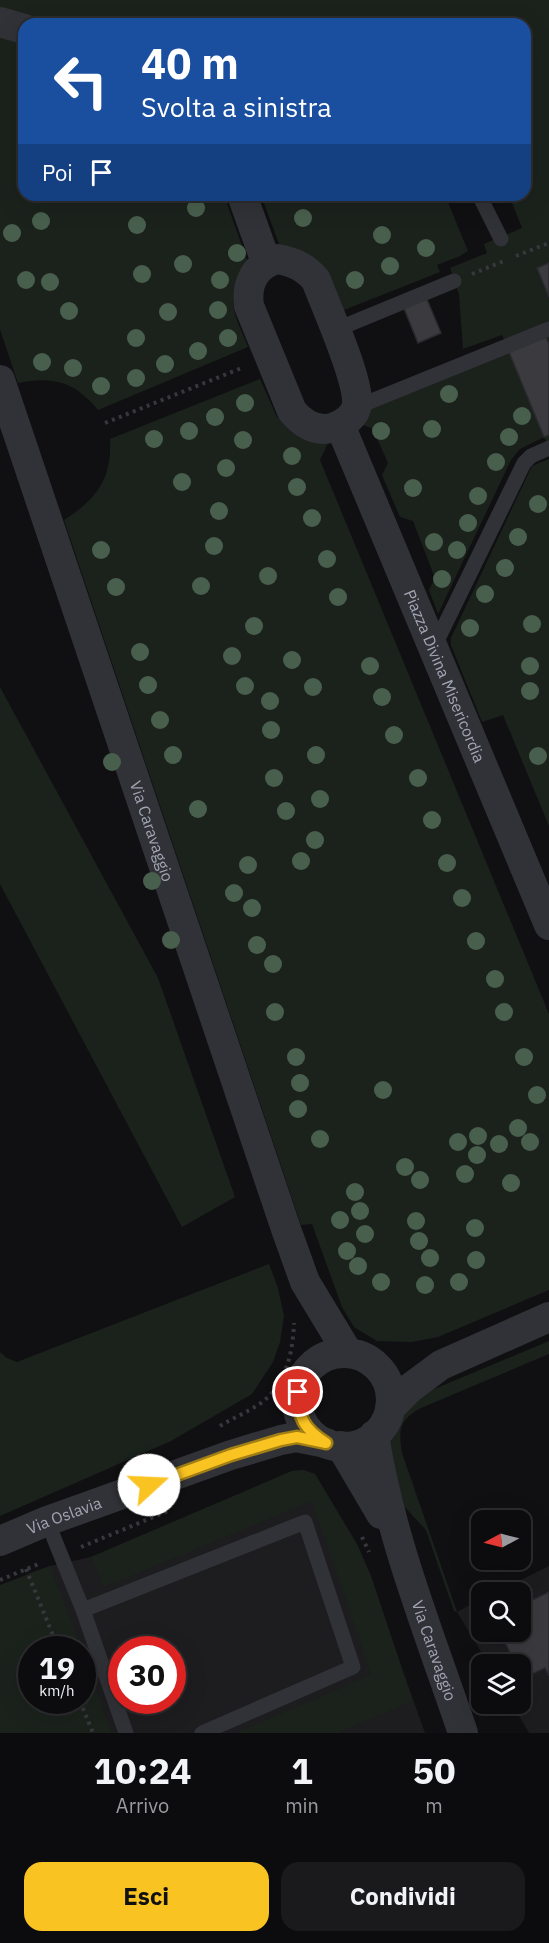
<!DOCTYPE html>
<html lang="it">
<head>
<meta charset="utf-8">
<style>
	:root { --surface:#0c0c0e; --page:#1a1a1c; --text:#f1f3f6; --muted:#9a9b9e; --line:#2c2c2e; --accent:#f9c321 }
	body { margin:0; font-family:"IBM Plex Sans",sans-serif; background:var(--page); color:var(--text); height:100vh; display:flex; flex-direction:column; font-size:22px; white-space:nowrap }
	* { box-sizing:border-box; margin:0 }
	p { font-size:20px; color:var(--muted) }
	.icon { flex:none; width:33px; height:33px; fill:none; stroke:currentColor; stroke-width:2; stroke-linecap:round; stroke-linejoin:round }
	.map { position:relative; height:1733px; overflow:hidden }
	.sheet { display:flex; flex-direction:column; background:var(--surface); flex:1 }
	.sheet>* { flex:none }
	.banner { position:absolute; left:18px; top:18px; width:513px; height:183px; border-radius:18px; box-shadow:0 6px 24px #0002,0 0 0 2px var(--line); background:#1a4fa0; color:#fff; overflow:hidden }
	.needle { width:39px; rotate:263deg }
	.fabs { position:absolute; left:471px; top:1510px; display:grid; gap:12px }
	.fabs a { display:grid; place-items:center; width:60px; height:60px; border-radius:12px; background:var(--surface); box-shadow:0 6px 24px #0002,0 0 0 2px var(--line); font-size:30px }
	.speed { position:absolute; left:18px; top:1636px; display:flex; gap:12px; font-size:30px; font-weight:700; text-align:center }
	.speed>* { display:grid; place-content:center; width:78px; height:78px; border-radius:50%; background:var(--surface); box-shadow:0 6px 24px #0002,0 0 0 2px var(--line); line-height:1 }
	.speed small { font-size:15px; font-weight:400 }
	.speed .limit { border:9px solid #d22; background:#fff; color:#111 }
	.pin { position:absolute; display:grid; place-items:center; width:51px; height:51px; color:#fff; margin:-26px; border:3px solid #fff; border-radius:50%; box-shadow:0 2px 6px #0007 }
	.me { position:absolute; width:66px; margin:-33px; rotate:70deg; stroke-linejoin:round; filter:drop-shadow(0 0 4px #0008) }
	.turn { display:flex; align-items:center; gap:21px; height:126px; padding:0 24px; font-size:27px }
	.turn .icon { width:78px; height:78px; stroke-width:2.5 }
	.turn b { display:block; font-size:42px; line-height:51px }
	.then { display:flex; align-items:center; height:57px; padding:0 24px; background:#0003; gap:12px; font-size:22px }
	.eta { display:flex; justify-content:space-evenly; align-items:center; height:102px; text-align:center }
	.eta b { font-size:36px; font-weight:800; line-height:42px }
	.action { display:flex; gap:12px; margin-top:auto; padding:12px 24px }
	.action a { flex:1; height:69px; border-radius:18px; background:var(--accent); color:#111; font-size:24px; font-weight:800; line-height:69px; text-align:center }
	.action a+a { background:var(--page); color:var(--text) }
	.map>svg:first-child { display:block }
	.built { fill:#1d1c1f; fill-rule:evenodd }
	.green { fill:#1b221c }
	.building { fill:#3a3a3f; stroke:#2b2a2e; stroke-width:1.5 }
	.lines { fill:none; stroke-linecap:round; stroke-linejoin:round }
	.path { stroke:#37383e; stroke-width:4; stroke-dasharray:3 4.5; stroke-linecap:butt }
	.lane { stroke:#313237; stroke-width:15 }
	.street { stroke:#313237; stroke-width:30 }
	.tree { fill:#495f4d }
	.route-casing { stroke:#a27f15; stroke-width:15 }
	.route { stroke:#f9c321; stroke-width:10 }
	.labels { text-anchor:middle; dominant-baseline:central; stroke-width:6; stroke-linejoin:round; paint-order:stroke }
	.street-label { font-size:16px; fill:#a1a5b3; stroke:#0b0b0d }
</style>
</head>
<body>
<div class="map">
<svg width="549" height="1733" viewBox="0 0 549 1733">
	<rect width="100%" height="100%" fill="#101012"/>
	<!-- built -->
	<path class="built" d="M 303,1470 L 315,1474 L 358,1546 L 425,1733 L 88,1733 L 82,1701 L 82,1650 L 56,1650 L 27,1574 L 50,1566 L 91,1557 L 292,1471 ZM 122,1650 L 172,1650 L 172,1701 L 122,1701 Z
		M 549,1566 L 549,1733 L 529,1733 L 512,1704 L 520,1704 L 520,1665 L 489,1665 L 457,1612 L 481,1599 L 482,1632 L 520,1632 L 520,1593 L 495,1593 Z"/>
	<!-- green -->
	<path class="green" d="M 0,0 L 549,0 L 549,448 L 544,437 L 520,449 L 511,460 L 438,614 L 429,590 L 435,578 L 413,521 L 400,517 L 382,475 L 388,463 L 373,429 L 361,424 L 359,412 L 507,346 L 502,335 L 463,349 L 459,294 L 450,268 L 487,253 L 484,244 L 522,228 L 509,195 L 525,195 L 525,24 L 49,24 L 0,8 Z
		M 0,37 L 24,45 L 24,195 L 224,195 L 247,260 C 246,274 238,283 234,296 C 230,311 243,333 248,347 L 98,410 C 75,382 54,376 18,383 L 0,329 Z
		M 261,195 L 445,195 L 468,251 L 460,256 L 437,265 L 440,272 L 339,312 L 279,244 Z
		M 260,379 L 277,417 L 284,423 L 331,437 L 320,460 L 549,1014 L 549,1290 L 438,1337 L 412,1342 L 377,1341 L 354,1327 L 342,1307 L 312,1224 L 301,1225 L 64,520 C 97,499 112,479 110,439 Z
		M 549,459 L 549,826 L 503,715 L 482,722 L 451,645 L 451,638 L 532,466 Z
		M 0,687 L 158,978 L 235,1197 L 182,1227 L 0,884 Z
		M 269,1264 L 278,1288 L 284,1316 L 280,1342 L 273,1362 L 252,1394 L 171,1441 L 0,1516 L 0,1352 L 7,1358 L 17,1362 Z
		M 549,1341 L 549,1354 L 421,1408 C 400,1419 398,1430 402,1453 L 457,1612 L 454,1611 L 426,1530 L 400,1502 L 386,1432 L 389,1422 L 420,1395 Z
		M 303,1470 L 315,1474 L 358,1546 L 371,1576 L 413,1701 L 337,1733 L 236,1733 L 371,1675 L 312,1501 L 104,1587 L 91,1557 L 292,1471 Z
		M 50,1566 L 82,1650 L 32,1650 L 32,1701 L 82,1701 L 83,1652 L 112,1733 L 0,1733 L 0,1585 Z"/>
	<!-- building -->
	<path class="building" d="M 549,263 L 549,297 L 537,268 Z
		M 426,297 L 441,333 L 418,343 L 403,306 Z
		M 546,337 L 549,344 L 549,435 L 544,437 L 509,352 Z
		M 549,1592 L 549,1676 L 545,1668 L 523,1678 L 520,1665 L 516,1665 L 500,1632 L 520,1632 L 520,1606 Z"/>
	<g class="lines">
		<!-- path -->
		<path class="path" d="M 516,256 L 549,243
			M 472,274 L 504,261
			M 105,423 L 244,367
			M 220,1426 C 233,1418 248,1412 261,1403 C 286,1385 293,1352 294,1323
			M 362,1537 L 369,1552
			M 81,1547 L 168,1511
			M 26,1569 L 59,1650
			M 0,1580 L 41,1563
			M 80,1701 L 93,1733"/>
		<!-- lane -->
		<path class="lane" d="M 479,195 L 501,239
			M 335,330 L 454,281
			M 357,404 L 369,402 L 549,329
			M 434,647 L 524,463 L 531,456 L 549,448
			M 47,1521 L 83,1610 L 126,1733
			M 83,1610 L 305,1522 L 353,1667 L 202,1733"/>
		<!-- street -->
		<g class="street">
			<path d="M 0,22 L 24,29"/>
			<path d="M 242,195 L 266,262"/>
			<path d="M 277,259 C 294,262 305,267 316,280 C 326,307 359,379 357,404 C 356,416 343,425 332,428 C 315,432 302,423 292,411 L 249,306 C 246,284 255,265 277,259 Z"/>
			<path id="s1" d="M 0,380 L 286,1229 L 305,1282 L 348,1353"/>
			<path id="s2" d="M 340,425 L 549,925"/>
			<circle cx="344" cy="1400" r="47"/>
			<path d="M 390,1408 L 410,1388 L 441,1365 L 549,1317"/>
			<path id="s3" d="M 374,1435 C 390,1538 430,1635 463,1733"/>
			<path d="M 341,1446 L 381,1514"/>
			<path id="s4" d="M 0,1541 L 47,1521 L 231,1455 L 281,1440 L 296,1437 L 326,1443"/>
		</g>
	</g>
	<!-- trees -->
	<g class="tree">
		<circle cx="196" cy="208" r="9"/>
		<circle cx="303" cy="218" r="9"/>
		<circle cx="41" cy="221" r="9"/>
		<circle cx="137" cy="225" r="9"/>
		<circle cx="12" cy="233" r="9"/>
		<circle cx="382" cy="235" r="9"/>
		<circle cx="426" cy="248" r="9"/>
		<circle cx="237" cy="253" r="9"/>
		<circle cx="183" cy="264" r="9"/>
		<circle cx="390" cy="266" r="9"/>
		<circle cx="142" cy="274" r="9"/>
		<circle cx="26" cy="280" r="9"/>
		<circle cx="220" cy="280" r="9"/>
		<circle cx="355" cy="280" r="9"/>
		<circle cx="50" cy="282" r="9"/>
		<circle cx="218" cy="310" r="9"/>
		<circle cx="69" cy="311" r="9"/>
		<circle cx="168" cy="312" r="9"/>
		<circle cx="136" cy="338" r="9"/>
		<circle cx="228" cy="338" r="9"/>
		<circle cx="198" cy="351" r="9"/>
		<circle cx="42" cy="362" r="9"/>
		<circle cx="165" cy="364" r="9"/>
		<circle cx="73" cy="368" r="9"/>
		<circle cx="136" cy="378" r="9"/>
		<circle cx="101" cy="386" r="9"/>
		<circle cx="449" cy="394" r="9"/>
		<circle cx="245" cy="403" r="9"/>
		<circle cx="522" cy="416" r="9"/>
		<circle cx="215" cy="417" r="9"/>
		<circle cx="432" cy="429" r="9"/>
		<circle cx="189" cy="431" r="9"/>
		<circle cx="381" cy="431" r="9"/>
		<circle cx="509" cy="437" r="9"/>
		<circle cx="154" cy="439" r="9"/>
		<circle cx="243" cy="440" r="9"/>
		<circle cx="292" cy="456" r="9"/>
		<circle cx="496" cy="462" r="9"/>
		<circle cx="226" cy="468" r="9"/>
		<circle cx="182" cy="482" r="9"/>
		<circle cx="297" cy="487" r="9"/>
		<circle cx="413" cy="488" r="9"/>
		<circle cx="478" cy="496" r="9"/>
		<circle cx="538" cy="504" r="9"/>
		<circle cx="219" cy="511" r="9"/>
		<circle cx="312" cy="518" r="9"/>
		<circle cx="468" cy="523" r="9"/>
		<circle cx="518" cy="537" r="9"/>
		<circle cx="434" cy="542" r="9"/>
		<circle cx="214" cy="546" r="9"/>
		<circle cx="101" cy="550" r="9"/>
		<circle cx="457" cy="550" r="9"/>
		<circle cx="327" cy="559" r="9"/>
		<circle cx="505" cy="568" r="9"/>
		<circle cx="268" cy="576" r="9"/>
		<circle cx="442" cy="579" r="9"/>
		<circle cx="201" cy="586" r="9"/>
		<circle cx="116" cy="587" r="9"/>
		<circle cx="485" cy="594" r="9"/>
		<circle cx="338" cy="597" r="9"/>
		<circle cx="532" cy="624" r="9"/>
		<circle cx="254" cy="626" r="9"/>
		<circle cx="470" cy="628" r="9"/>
		<circle cx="140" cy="652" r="9"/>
		<circle cx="232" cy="656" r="9"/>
		<circle cx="292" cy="660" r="9"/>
		<circle cx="370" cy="666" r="9"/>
		<circle cx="530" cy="666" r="9"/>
		<circle cx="148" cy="685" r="9"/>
		<circle cx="245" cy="686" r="9"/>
		<circle cx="313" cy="687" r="9"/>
		<circle cx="530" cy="691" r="9"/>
		<circle cx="382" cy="697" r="9"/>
		<circle cx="270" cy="701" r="9"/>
		<circle cx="160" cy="720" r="9"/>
		<circle cx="271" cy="730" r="9"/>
		<circle cx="394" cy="735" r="9"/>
		<circle cx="173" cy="755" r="9"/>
		<circle cx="316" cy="755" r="9"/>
		<circle cx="538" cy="756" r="9"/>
		<circle cx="112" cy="762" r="9"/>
		<circle cx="274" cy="778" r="9"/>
		<circle cx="418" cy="778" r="9"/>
		<circle cx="320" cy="799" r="9"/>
		<circle cx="198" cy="809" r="9"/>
		<circle cx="286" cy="811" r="9"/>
		<circle cx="432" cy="820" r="9"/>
		<circle cx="315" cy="840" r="9"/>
		<circle cx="301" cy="861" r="9"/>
		<circle cx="447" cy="863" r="9"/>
		<circle cx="248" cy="865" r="9"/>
		<circle cx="152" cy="881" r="9"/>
		<circle cx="234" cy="893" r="9"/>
		<circle cx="462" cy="898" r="9"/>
		<circle cx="252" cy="908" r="9"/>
		<circle cx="171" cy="940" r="9"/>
		<circle cx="476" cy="941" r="9"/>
		<circle cx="257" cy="945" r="9"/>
		<circle cx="273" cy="964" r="9"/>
		<circle cx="495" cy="979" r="9"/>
		<circle cx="275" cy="1012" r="9"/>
		<circle cx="504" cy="1012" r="9"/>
		<circle cx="296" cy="1057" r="9"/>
		<circle cx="524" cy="1057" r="9"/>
		<circle cx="300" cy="1083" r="9"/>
		<circle cx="383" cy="1090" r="9"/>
		<circle cx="537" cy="1095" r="9"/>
		<circle cx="298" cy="1109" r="9"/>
		<circle cx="518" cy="1128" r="9"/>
		<circle cx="478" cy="1136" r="9"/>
		<circle cx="320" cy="1139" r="9"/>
		<circle cx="458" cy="1142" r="9"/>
		<circle cx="530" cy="1142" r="9"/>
		<circle cx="499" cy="1144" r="9"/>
		<circle cx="477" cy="1155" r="9"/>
		<circle cx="405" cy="1167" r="9"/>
		<circle cx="465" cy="1174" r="9"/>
		<circle cx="420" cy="1180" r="9"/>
		<circle cx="511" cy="1183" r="9"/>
		<circle cx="355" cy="1192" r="9"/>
		<circle cx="360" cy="1211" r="9"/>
		<circle cx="340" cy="1220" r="9"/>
		<circle cx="416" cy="1221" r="9"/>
		<circle cx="475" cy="1228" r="9"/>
		<circle cx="365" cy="1234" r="9"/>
		<circle cx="419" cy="1241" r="9"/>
		<circle cx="347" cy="1251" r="9"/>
		<circle cx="430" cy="1258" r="9"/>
		<circle cx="476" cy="1260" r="9"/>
		<circle cx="358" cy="1266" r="9"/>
		<circle cx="381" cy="1282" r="9"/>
		<circle cx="459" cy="1282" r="9"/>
		<circle cx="425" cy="1285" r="9"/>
	</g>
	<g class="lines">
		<defs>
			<path id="route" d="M 149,1485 L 231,1455 L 281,1440 L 297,1437 L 326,1443 C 304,1429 298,1418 298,1392"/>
		</defs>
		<!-- route casing -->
		<use href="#route" class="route-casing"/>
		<!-- route -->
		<use href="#route" class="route"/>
	</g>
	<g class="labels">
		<!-- street labels -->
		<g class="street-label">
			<text stroke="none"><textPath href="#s2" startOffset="272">Piazza Divina Misericordia</textPath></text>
			<text stroke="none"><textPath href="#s1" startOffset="476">Via Caravaggio</textPath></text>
			<text stroke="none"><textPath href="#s4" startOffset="69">Via Oslavia</textPath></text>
			<text stroke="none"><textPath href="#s3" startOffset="224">Via Caravaggio</textPath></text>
		</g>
	</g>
</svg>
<div class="fabs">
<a><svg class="needle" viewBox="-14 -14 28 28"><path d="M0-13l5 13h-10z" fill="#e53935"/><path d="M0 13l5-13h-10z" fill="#9a9b9e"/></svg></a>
<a><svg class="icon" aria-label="search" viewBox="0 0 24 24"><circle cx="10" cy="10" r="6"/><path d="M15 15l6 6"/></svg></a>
<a><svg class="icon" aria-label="layers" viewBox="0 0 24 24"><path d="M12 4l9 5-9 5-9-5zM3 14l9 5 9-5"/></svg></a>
</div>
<div class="speed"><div>19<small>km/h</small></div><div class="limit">30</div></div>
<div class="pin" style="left:298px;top:1392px;background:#d93025"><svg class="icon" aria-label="arrive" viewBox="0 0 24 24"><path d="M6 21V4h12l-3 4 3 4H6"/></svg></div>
<svg class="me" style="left:149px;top:1485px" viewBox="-20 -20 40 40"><circle r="19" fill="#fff"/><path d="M0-13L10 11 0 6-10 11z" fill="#f9c321"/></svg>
<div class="banner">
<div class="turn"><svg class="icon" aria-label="left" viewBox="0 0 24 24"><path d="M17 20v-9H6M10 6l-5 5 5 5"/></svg><div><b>40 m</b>Svolta a sinistra</div></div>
<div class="then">Poi<svg class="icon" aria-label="arrive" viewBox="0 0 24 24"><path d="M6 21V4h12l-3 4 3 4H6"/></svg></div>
</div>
</div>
<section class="sheet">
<div class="eta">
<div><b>10:24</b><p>Arrivo</p></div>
<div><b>1</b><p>min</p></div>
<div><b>50</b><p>m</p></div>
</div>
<div class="action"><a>Esci</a><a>Condividi</a></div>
</section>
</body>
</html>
